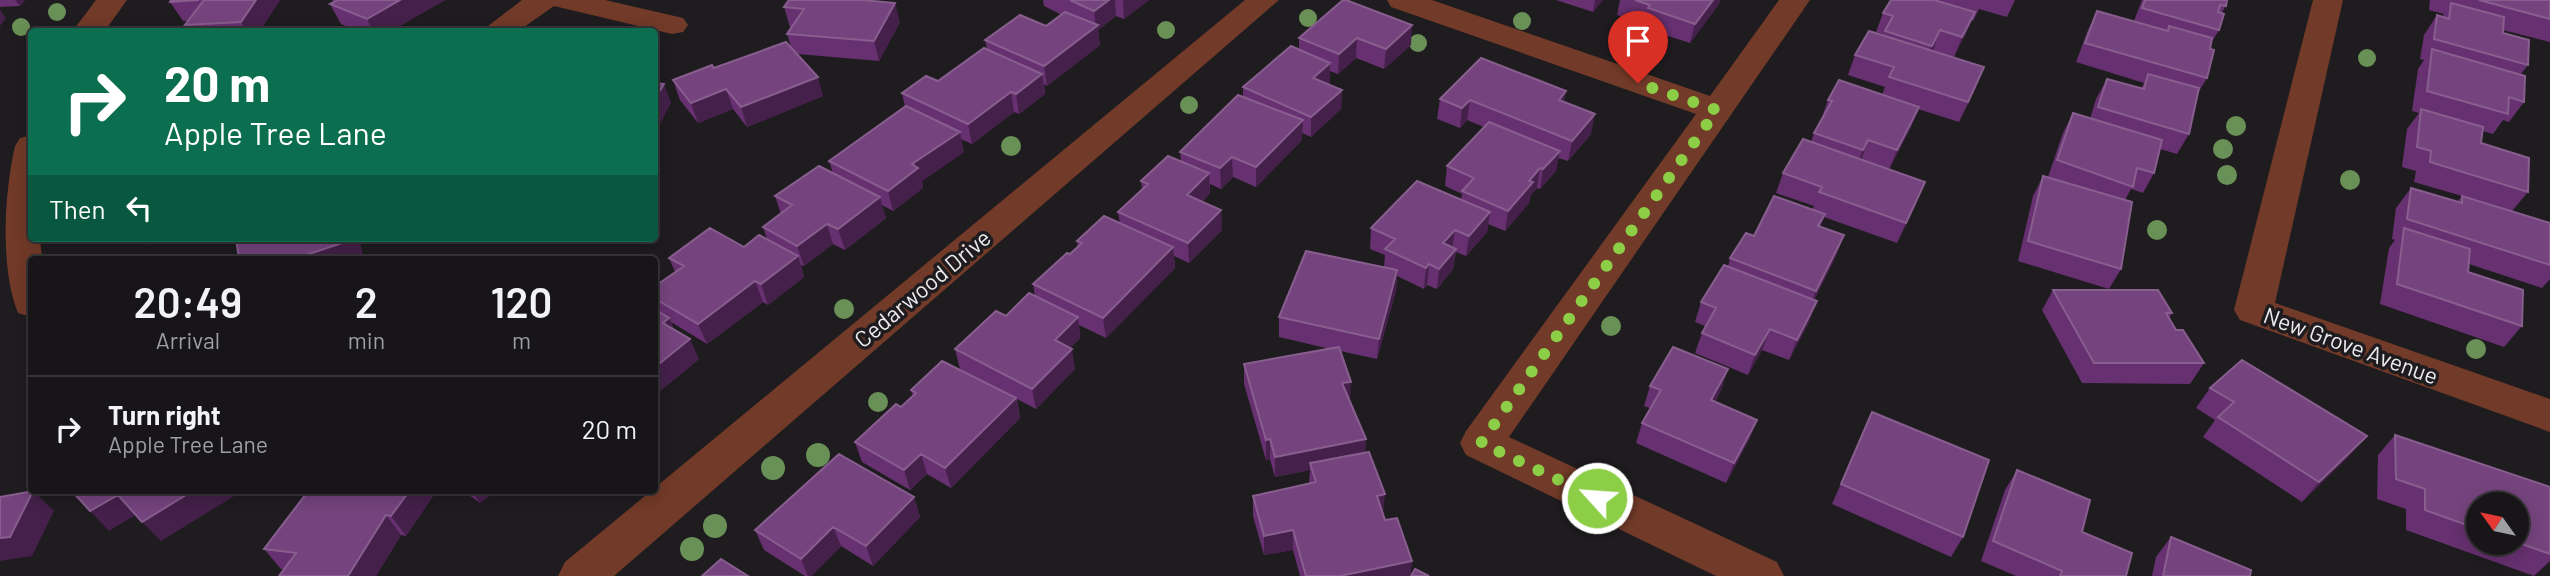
<!DOCTYPE html>
<html lang="en">
<head>
<meta charset="utf-8">
<style>
	:root { --surface:#171517; --page:#201e20; --text:#f1f3f6; --muted:#9e9fa1; --line:#363436 }
	body { margin:0; font-family:Barlow,sans-serif; background:var(--page); color:var(--text); height:100vh; display:flex; flex-direction:column; font-size:26px; white-space:nowrap }
	* { box-sizing:border-box; margin:0 }
	p { font-size:23px; color:var(--muted) }
	.icon { flex:none; width:38px; height:38px; fill:none; stroke:currentColor; stroke-width:2; stroke-linecap:round; stroke-linejoin:round }
	.map { position:relative; flex:1; overflow:hidden }
	.details { position:absolute; left:28px; top:256px; width:630px; height:238px; display:flex; flex-direction:column; background:var(--surface); border-radius:7px; box-shadow:0 4px 18px #0003,0 0 0 2px var(--line) }
	.details>* { flex:none }
	.top-card { position:absolute; left:28px; top:28px; width:630px; height:214px; border-radius:7px; box-shadow:0 4px 18px #0003,0 0 0 2px var(--line); background:#0b6e4f; color:#fff; overflow:hidden }
	.needle { width:46px; rotate:303deg }
	.tools { position:absolute; left:2466px; top:492px; display:grid; gap:14px }
	.tools a { display:grid; place-items:center; width:63px; height:63px; border-radius:50%; background:var(--surface); box-shadow:0 4px 18px #0003,0 0 0 2px var(--line); font-size:35px }
	.pin { position:absolute; display:grid; place-items:center; width:60px; height:60px; color:#fff; margin:-72px -30px; border-radius:50% 50% 50% 0; rotate:-45deg; box-shadow:0 0 7px #0007 }
	.pin .icon { rotate:45deg }
	.me { position:absolute; width:77px; margin:-38px; rotate:296deg; stroke-linejoin:round; filter:drop-shadow(0 0 5px #0008) }
	.turn { display:flex; align-items:center; gap:24px; height:147px; padding:0 21px; font-size:32px }
	.turn .icon { width:91px; height:91px; stroke-width:2.5 }
	.turn b { display:block; font-size:49px; line-height:60px }
	.then { display:flex; align-items:center; height:66px; padding:0 21px; background:#0003; gap:14px; font-size:26px }
	.eta { display:flex; justify-content:space-evenly; align-items:center; height:119px; text-align:center }
	.eta b { font-size:42px; font-weight:600; line-height:49px }
	ul { padding:0; list-style:none }
	li { display:flex; align-items:center; gap:21px; height:105px; padding:0 21px; border-top:2px solid var(--line) }
	li div { flex:1 }
	li b { display:block; font-size:26px }
	li em { font-style:normal }
	.map>svg:first-child { display:block }
	.lines { fill:none; stroke-linecap:round; stroke-linejoin:round }
	.street { fill:#723a28; fill-rule:evenodd }
	.tree { fill:#699056 }
	.wall { fill:#673070; fill-rule:evenodd }
	.shaded-wall { fill:#44204a }
	.building { fill:#75447e; stroke:#885e8f; stroke-width:2 }
	.route { stroke:#8cce45; stroke-width:12; stroke-dasharray:0 21.6 }
	.labels { text-anchor:middle; dominant-baseline:central; stroke-width:7; stroke-linejoin:round; paint-order:stroke }
	.street-label { font-size:23px; fill:#ecebed; stroke:#1f1c1f }
</style>
</head>
<body>
<div class="map">
<svg width="2550" height="576" viewBox="0 0 2550 576">
	<rect width="100%" height="100%" fill="#1f1c1f"/>
	<g class="lines">
		<!-- street -->
		<path class="street" d="M 96,0 L 127,0 L 104,32 L 72,32 Z
			M 522,0 L 605,0 L 683,18 L 688,25 L 683,32 L 672,34 L 554,6 L 517,32 L 480,32 Z
			M 1245,0 L 1279,0 L 614,576 L 558,576 L 565,562 Z
			M 1387,0 L 1432,0 L 1710,96 L 1779,0 L 1810,0 L 1509,437 L 1777,562 L 1784,576 L 1716,576 L 1466,455 L 1460,443 L 1466,431 L 1696,114 L 1391,7 Z
			M 2313,0 L 2343,0 L 2275,303 L 2550,399 L 2550,432 L 2240,320 L 2234,310 Z
			M 32,135 L 32,238 L 40,238 L 42,259 L 32,259 L 32,317 L 18,313 C 0,268 4,195 15,146 L 20,138 Z"/>
	</g>
	<!-- trees -->
	<g class="tree">
		<circle cx="57" cy="12" r="9"/>
		<circle cx="1308" cy="18" r="9"/>
		<circle cx="1522" cy="21" r="9"/>
		<circle cx="21" cy="27" r="9"/>
		<circle cx="1166" cy="30" r="9"/>
		<circle cx="1418" cy="43" r="9"/>
		<circle cx="2367" cy="58" r="9"/>
		<circle cx="1189" cy="105" r="9"/>
		<circle cx="2236" cy="126" r="10"/>
		<circle cx="1011" cy="146" r="10"/>
		<circle cx="2223" cy="149" r="10"/>
		<circle cx="2227" cy="175" r="10"/>
		<circle cx="2350" cy="180" r="10"/>
		<circle cx="2157" cy="230" r="10"/>
		<circle cx="844" cy="309" r="10"/>
		<circle cx="1611" cy="326" r="10"/>
		<circle cx="2476" cy="349" r="10"/>
		<circle cx="878" cy="402" r="10"/>
		<circle cx="818" cy="455" r="12"/>
		<circle cx="773" cy="468" r="12"/>
		<circle cx="715" cy="526" r="12"/>
		<circle cx="692" cy="549" r="12"/>
	</g>
	<!-- wall -->
	<path class="wall" d="M 0,0 L 25,0 L 20,6 L 0,7 Z
		M 171,0 L 280,0 L 259,32 L 189,32 L 185,25 L 188,21 L 183,21 L 170,2 Z
		M 332,0 L 445,0 L 389,32 L 360,32 L 341,24 L 330,4 L 334,2 Z
		M 789,0 L 900,22 L 879,61 L 798,54 L 823,96 L 747,127 L 733,109 L 698,123 L 680,100 L 673,80 L 714,68 L 791,47 L 787,34 L 792,27 L 790,27 L 784,7 Z
		M 1043,0 L 1149,0 L 1124,19 L 1116,16 L 1098,30 L 1100,45 L 1047,86 L 1044,84 L 1045,94 L 1019,114 L 1014,112 L 972,144 L 961,139 L 964,152 L 922,181 L 923,188 L 893,211 L 882,205 L 886,218 L 845,250 L 833,244 L 804,266 L 801,265 L 804,277 L 768,305 L 763,302 L 707,344 L 671,322 L 674,329 L 699,359 L 654,396 L 654,287 L 675,272 L 669,258 L 744,247 L 767,239 L 763,227 L 781,214 L 775,196 L 833,173 L 829,161 L 905,107 L 902,93 L 938,81 L 987,49 L 985,40 L 1046,26 L 1062,15 L 1044,6 Z
		M 1343,0 L 1411,45 L 1384,69 L 1356,58 L 1338,74 L 1330,71 L 1330,83 L 1328,84 L 1342,90 L 1341,109 L 1311,137 L 1302,133 L 1302,140 L 1256,187 L 1233,177 L 1221,189 L 1210,184 L 1210,193 L 1202,202 L 1221,210 L 1222,230 L 1189,263 L 1174,256 L 1175,268 L 1106,338 L 1079,325 L 1080,338 L 1070,348 L 1075,369 L 1036,409 L 1017,399 L 1020,418 L 951,488 L 927,474 L 910,490 L 862,462 L 855,442 L 901,407 L 913,396 L 911,390 L 982,381 L 960,369 L 955,349 L 1035,297 L 1033,284 L 1078,247 L 1077,241 L 1120,223 L 1118,212 L 1142,190 L 1141,181 L 1181,161 L 1180,152 L 1243,97 L 1243,87 L 1299,50 L 1299,38 Z
		M 1556,0 L 1603,0 L 1593,12 Z
		M 1620,0 L 1720,0 L 1719,4 L 1690,43 L 1643,28 L 1644,24 L 1617,15 Z
		M 1891,0 L 2015,0 L 2007,17 L 1979,9 L 1973,21 L 1971,20 L 1954,57 L 1932,51 L 1976,87 L 1959,122 L 1918,109 L 1911,127 L 1889,169 L 1917,202 L 1897,243 L 1824,217 L 1820,227 L 1844,235 L 1836,256 L 1814,300 L 1809,322 L 1789,360 L 1762,350 L 1748,375 L 1695,353 L 1702,333 L 1705,326 L 1695,322 L 1701,302 L 1728,267 L 1730,258 L 1754,236 L 1812,210 L 1814,206 L 1776,193 L 1783,173 L 1811,142 L 1814,133 L 1821,120 L 1828,100 L 1882,95 L 1885,87 L 1848,75 L 1855,55 L 1883,36 L 1883,34 L 1876,32 L 1883,13 Z
		M 2142,0 L 2228,0 L 2222,13 L 2219,30 L 2211,43 L 2207,78 L 2198,93 L 2189,134 L 2177,154 L 2160,149 L 2154,173 L 2143,193 L 2131,189 L 2125,200 L 2121,269 L 2109,289 L 2018,261 L 2033,196 L 2043,176 L 2048,177 L 2063,133 L 2073,113 L 2090,119 L 2096,99 L 2107,79 L 2141,88 L 2144,83 L 2076,62 L 2088,30 L 2097,11 L 2134,21 Z
		M 2430,0 L 2550,0 L 2550,42 L 2503,30 L 2503,33 L 2528,65 L 2521,74 L 2524,102 L 2509,122 L 2503,120 L 2493,134 L 2483,131 L 2481,143 L 2528,192 L 2512,211 L 2550,223 L 2550,279 L 2542,288 L 2469,264 L 2468,272 L 2522,326 L 2504,347 L 2380,304 L 2389,248 L 2395,240 L 2392,239 L 2396,208 L 2411,188 L 2457,202 L 2462,196 L 2414,182 L 2416,171 L 2402,167 L 2407,129 L 2419,113 L 2412,111 L 2418,69 L 2424,60 L 2420,59 L 2424,35 L 2437,15 L 2442,17 L 2444,14 L 2429,10 Z
		M 1440,99 L 1564,102 L 1591,134 L 1568,161 L 1558,158 L 1556,171 L 1540,189 L 1537,188 L 1531,195 L 1529,203 L 1505,231 L 1488,224 L 1487,232 L 1466,256 L 1456,252 L 1453,269 L 1437,289 L 1427,285 L 1424,289 L 1397,276 L 1396,290 L 1377,359 L 1340,351 L 1350,401 L 1366,439 L 1365,452 L 1383,514 L 1385,520 L 1412,561 L 1410,576 L 1300,576 L 1293,550 L 1264,555 L 1253,516 L 1253,496 L 1309,483 L 1310,470 L 1275,477 L 1270,459 L 1266,460 L 1244,384 L 1244,364 L 1330,349 L 1279,337 L 1279,317 L 1384,267 L 1385,255 L 1370,249 L 1371,228 L 1461,200 L 1462,194 L 1445,186 L 1447,166 L 1484,127 L 1467,120 L 1460,128 L 1437,119 Z
		M 2053,290 L 2172,313 L 2169,318 L 2176,330 L 2204,363 L 2190,384 L 2082,383 L 2042,310 Z
		M 1728,369 L 1721,390 L 1715,402 L 1757,420 L 1749,440 L 1726,483 L 1636,443 L 1642,423 L 1650,408 L 1644,406 L 1650,386 Z
		M 2210,388 L 2349,456 L 2302,502 L 2203,437 L 2215,420 L 2196,408 Z
		M 1872,412 L 1963,537 L 1951,557 L 1832,504 Z
		M 2395,435 L 2550,487 L 2550,561 L 2534,576 L 2406,530 L 2406,509 L 2377,499 L 2378,455 ZM 2478,504 L 2516,542 L 2478,542 Z
		M 2017,470 L 2082,532 L 2126,576 L 2016,576 L 1981,561 L 2005,490 Z
		M 462,490 L 497,490 L 480,503 Z
		M 435,493 L 406,536 L 401,535 L 376,576 L 279,576 L 284,569 L 281,569 L 264,549 Z
		M 914,497 L 920,517 L 873,566 L 841,546 L 811,576 L 805,576 L 764,550 L 755,530 Z
		M 2171,537 L 2250,576 L 2152,576 L 2156,557 Z"/>
	<!-- shaded-wall -->
	<path class="shaded-wall" d="M 15,0 L 25,0 L 20,6 Z
		M 256,0 L 280,0 L 259,32 L 247,32 L 241,22 Z
		M 400,0 L 445,0 L 389,32 L 374,32 L 367,19 Z
		M 1109,0 L 1115,0 L 1116,16 L 1098,30 L 1100,45 L 1047,86 L 1044,66 L 1096,27 L 1094,11 Z
		M 1123,0 L 1149,0 L 1124,19 Z
		M 1595,0 L 1603,0 L 1593,12 Z
		M 1713,0 L 1720,0 L 1719,4 L 1690,43 L 1695,24 Z
		M 895,3 L 900,22 L 879,61 L 874,41 Z
		M 0,10 L 6,18 L 0,26 Z
		M 1975,12 L 1967,32 L 1954,57 L 1962,37 Z
		M 1412,25 L 1411,45 L 1384,69 L 1386,49 Z
		M 1940,30 L 1933,50 L 1924,66 L 1932,46 Z
		M 1357,38 L 1356,58 L 1338,74 L 1339,54 Z
		M 1330,63 L 1330,83 L 1313,98 L 1313,78 Z
		M 1042,74 L 1045,94 L 1019,114 L 1016,94 Z
		M 818,77 L 823,96 L 747,127 L 741,107 Z
		M 664,84 L 671,103 L 658,128 L 654,120 L 654,100 Z
		M 726,89 L 733,109 L 698,123 L 691,103 Z
		M 1342,90 L 1341,109 L 1311,137 L 1311,117 Z
		M 1566,91 L 1562,111 L 1559,100 Z
		M 1011,92 L 1014,112 L 972,144 L 968,124 Z
		M 1470,100 L 1467,120 L 1460,128 L 1462,108 Z
		M 1919,107 L 1911,127 L 1889,170 L 1897,150 Z
		M 1595,114 L 1591,134 L 1568,161 L 1572,141 Z
		M 1303,120 L 1302,140 L 1256,187 L 1256,167 Z
		M 960,132 L 964,152 L 922,181 L 923,188 L 893,211 L 888,191 L 912,164 Z
		M 1868,140 L 1861,161 L 1855,170 L 1863,150 Z
		M 1560,151 L 1556,171 L 1540,189 L 1543,169 Z
		M 1232,157 L 1233,177 L 1221,189 L 1220,168 Z
		M 1540,168 L 1537,188 L 1531,195 L 1529,203 L 1505,231 L 1508,211 L 1529,181 Z
		M 1209,173 L 1210,193 L 1188,215 L 1187,195 Z
		M 1925,182 L 1917,202 L 1897,243 L 1906,223 Z
		M 880,197 L 886,218 L 845,250 L 838,229 Z
		M 1221,210 L 1222,230 L 1189,263 L 1188,243 Z
		M 1490,212 L 1487,232 L 1466,256 L 1469,236 Z
		M 827,224 L 833,244 L 804,266 L 797,246 Z
		M 1455,230 L 1452,250 L 1443,243 Z
		M 1844,235 L 1836,256 L 1808,311 L 1816,291 Z
		M 143,238 L 170,238 L 148,245 Z
		M 351,238 L 359,238 L 364,259 L 294,259 Z
		M 1173,247 L 1175,268 L 1106,338 L 1103,318 Z
		M 1456,249 L 1453,269 L 1437,289 L 1439,269 Z
		M 798,256 L 804,277 L 768,305 L 761,284 Z
		M 1429,264 L 1427,285 L 1424,289 L 1426,268 Z
		M 1397,270 L 1396,290 L 1377,359 L 1379,339 Z
		M 755,281 L 763,302 L 707,344 L 698,324 Z
		M 1817,301 L 1809,322 L 1789,360 L 1797,340 Z
		M 1078,317 L 1080,338 L 1058,360 L 1055,340 Z
		M 669,318 L 678,339 L 663,323 Z
		M 1770,329 L 1762,350 L 1748,375 L 1755,355 Z
		M 690,339 L 699,359 L 654,396 L 654,368 Z
		M 1072,349 L 1075,369 L 1036,409 L 1032,389 Z
		M 1728,369 L 1721,390 L 1705,420 L 1711,400 Z
		M 1351,382 L 1350,402 L 1342,383 Z
		M 1016,398 L 1020,418 L 951,488 L 945,468 Z
		M 1757,420 L 1749,440 L 1726,483 L 1734,463 Z
		M 2367,436 L 2349,456 L 2302,502 L 2319,482 Z
		M 1270,439 L 1270,459 L 1266,460 L 1266,440 Z
		M 1366,439 L 1365,459 L 1310,463 L 1310,470 L 1275,477 L 1275,457 Z
		M 921,454 L 927,474 L 910,490 L 904,470 Z
		M 194,490 L 244,490 L 161,541 L 142,522 Z
		M 410,490 L 432,490 L 435,493 L 406,536 L 391,516 Z
		M 471,490 L 497,490 L 480,503 Z
		M 33,491 L 54,511 L 32,556 L 0,561 L 0,538 Z
		M 1385,494 L 1383,514 L 1377,496 Z
		M 118,495 L 137,514 L 109,531 L 90,511 Z
		M 914,497 L 920,517 L 873,566 L 866,546 Z
		M 386,515 L 401,535 L 376,576 L 348,576 Z
		M 833,527 L 841,546 L 811,576 L 808,576 L 801,559 Z
		M 1293,530 L 1293,550 L 1264,555 L 1264,536 Z
		M 1412,561 L 1410,576 L 1340,576 Z"/>
	<!-- building -->
	<path class="building" d="M 171,0 L 199,0 L 170,2 Z
		M 204,0 L 256,0 L 241,22 L 185,25 Z
		M 338,0 L 400,0 L 367,19 L 330,4 Z
		M 789,0 L 862,0 L 895,3 L 874,41 L 787,34 L 804,9 L 784,7 Z
		M 1070,0 L 1109,0 L 1094,11 Z
		M 1343,0 L 1346,0 L 1412,25 L 1386,49 L 1357,38 L 1339,54 L 1299,38 Z
		M 1635,0 L 1713,0 L 1695,24 L 1648,8 L 1650,5 Z
		M 1891,0 L 1934,0 L 1975,12 L 1962,37 L 1940,30 L 1932,46 L 1885,31 L 1893,16 L 1883,13 Z
		M 2145,0 L 2227,0 L 2226,6 L 2220,5 L 2218,12 L 2224,14 L 2219,30 L 2142,8 Z
		M 2479,0 L 2550,0 L 2550,19 Z
		M 2451,3 L 2504,17 L 2503,33 L 2529,40 L 2528,65 L 2434,39 L 2437,15 L 2449,19 Z
		M 2097,11 L 2168,31 L 2169,26 L 2212,38 L 2210,49 L 2214,50 L 2207,78 L 2085,43 Z
		M 1065,12 L 1098,25 L 1044,66 L 985,40 L 1020,15 L 1046,26 Z
		M 1869,31 L 1984,67 L 1968,102 L 1889,77 L 1894,67 L 1855,55 Z
		M 786,42 L 818,77 L 741,107 L 726,89 L 691,103 L 673,80 L 712,65 L 714,68 Z
		M 1291,46 L 1330,63 L 1313,78 L 1342,90 L 1311,117 L 1243,87 Z
		M 984,48 L 1042,74 L 1016,94 L 1011,92 L 968,124 L 902,93 L 926,76 L 938,81 Z
		M 2432,49 L 2525,76 L 2524,102 L 2509,97 L 2508,114 L 2427,91 Z
		M 1481,58 L 1566,91 L 1559,100 L 1595,114 L 1572,141 L 1470,100 L 1462,108 L 1440,99 Z
		M 2148,74 L 2199,88 L 2189,134 L 2098,107 L 2107,79 L 2144,89 Z
		M 1839,80 L 1919,107 L 1897,150 L 1868,140 L 1863,150 L 1814,133 L 1832,101 L 1828,100 Z
		M 654,83 L 664,84 L 654,100 Z
		M 1238,95 L 1303,120 L 1256,167 L 1232,157 L 1220,168 L 1180,152 Z
		M 906,106 L 960,132 L 912,164 L 918,168 L 888,191 L 829,161 Z
		M 2421,109 L 2483,127 L 2481,143 L 2529,158 L 2528,192 L 2430,162 L 2431,151 L 2417,147 Z
		M 2073,113 L 2162,140 L 2154,173 L 2137,168 L 2133,187 L 2057,160 Z
		M 1489,122 L 1560,151 L 1543,169 L 1540,168 L 1529,181 L 1533,182 L 1508,211 L 1462,191 L 1474,178 L 1447,166 Z
		M 1803,139 L 1925,182 L 1906,223 L 1819,192 L 1822,187 L 1783,173 Z
		M 1168,156 L 1209,173 L 1187,195 L 1221,210 L 1188,243 L 1118,212 L 1148,184 L 1141,181 Z
		M 819,166 L 880,197 L 838,229 L 827,224 L 797,246 L 763,227 L 792,205 L 775,196 Z
		M 2043,176 L 2132,202 L 2121,269 L 2028,241 Z
		M 1417,181 L 1490,212 L 1469,236 L 1455,230 L 1443,243 L 1456,249 L 1439,269 L 1429,264 L 1426,268 L 1385,249 L 1395,239 L 1371,228 Z
		M 2411,188 L 2462,203 L 2462,196 L 2550,223 L 2550,265 L 2407,219 Z
		M 1774,196 L 1825,214 L 1818,226 L 1844,235 L 1816,291 L 1730,258 L 1746,233 L 1754,236 Z
		M 1104,216 L 1173,247 L 1103,318 L 1033,284 L 1067,253 L 1070,254 L 1082,243 L 1077,241 Z
		M 710,228 L 744,247 L 759,235 L 798,256 L 761,284 L 755,281 L 698,324 L 654,298 L 654,287 L 684,266 L 669,258 Z
		M 2404,228 L 2470,249 L 2468,272 L 2523,290 L 2522,326 L 2397,284 Z
		M 236,238 L 351,238 L 351,240 L 294,259 L 239,259 Z
		M 1306,251 L 1397,270 L 1379,339 L 1279,317 Z
		M 1724,265 L 1817,301 L 1797,340 L 1770,329 L 1755,355 L 1702,333 L 1716,308 L 1701,302 Z
		M 2053,290 L 2158,290 L 2172,313 L 2166,313 L 2176,330 L 2183,330 L 2204,363 L 2094,363 Z
		M 1029,293 L 1078,317 L 1055,340 L 1072,349 L 1032,389 L 955,349 L 996,311 L 1006,316 Z
		M 654,309 L 669,318 L 663,323 L 690,339 L 654,368 Z
		M 1339,347 L 1351,382 L 1342,383 L 1366,439 L 1275,457 L 1270,439 L 1266,440 L 1244,364 Z
		M 1673,347 L 1728,369 L 1711,400 L 1757,420 L 1734,463 L 1642,423 L 1661,390 L 1650,386 Z
		M 2242,360 L 2367,436 L 2319,482 L 2218,417 L 2234,402 L 2210,388 Z
		M 942,361 L 1016,398 L 945,468 L 921,454 L 904,470 L 855,442 L 896,404 L 901,407 L 916,393 L 911,390 Z
		M 1872,412 L 1989,460 L 1963,537 L 1841,484 Z
		M 2395,435 L 2550,487 L 2550,554 L 2516,542 L 2516,504 L 2478,504 L 2478,529 L 2425,510 L 2425,489 L 2396,479 Z
		M 1369,452 L 1385,494 L 1377,496 L 1385,520 L 1397,518 L 1412,561 L 1340,576 L 1306,576 L 1293,530 L 1264,536 L 1253,496 L 1316,482 L 1310,463 Z
		M 839,454 L 914,497 L 866,546 L 833,527 L 801,559 L 755,530 Z
		M 2017,470 L 2090,500 L 2082,532 L 2132,553 L 2126,576 L 2060,576 L 2062,571 L 1993,541 Z
		M 71,490 L 194,490 L 142,522 L 118,495 L 90,511 Z
		M 309,490 L 410,490 L 391,516 L 386,515 L 348,576 L 279,576 L 296,553 L 264,549 Z
		M 33,491 L 10,537 L 0,538 L 0,497 Z
		M 2171,537 L 2251,570 L 2250,576 L 2163,576 Z
		M 721,559 L 748,576 L 702,576 Z
		M 1415,569 L 1429,576 L 1411,576 Z"/>
	<g class="lines">
		<!-- route -->
		<path class="route" d="M 1597,498 L 1481,443 L 1717,110 L 1638,83"/>
	</g>
	<g class="labels">
		<!-- street labels -->
		<g class="street-label">
			<text transform="translate(922 288) rotate(-40)">Cedarwood Drive</text>
			<text transform="translate(2351 345) rotate(20)">New Grove Avenue</text>
		</g>
	</g>
</svg>
<div class="tools">
<a><svg class="needle" viewBox="-14 -14 28 28"><path d="M0-13l5 13h-10z" fill="#e53935"/><path d="M0 13l5-13h-10z" fill="#9e9fa1"/></svg></a>
</div>
<div class="pin" style="left:1638px;top:83px;background:#d93025"><svg class="icon" aria-label="arrive" viewBox="0 0 24 24"><path d="M6 21V4h12l-3 4 3 4H6"/></svg></div>
<svg class="me" style="left:1597px;top:498px" viewBox="-20 -20 40 40"><circle r="17" fill="#8cce45" stroke="#fff" stroke-width="3"/><path d="M0-11L8 9 0 5-8 9z" fill="#fff"/></svg>
<div class="top-card">
<div class="turn"><svg class="icon" aria-label="right" viewBox="0 0 24 24"><path d="M7 20v-9h11M14 6l5 5-5 5"/></svg><div><b>20 m</b>Apple Tree Lane</div></div>
<div class="then">Then<svg class="icon" aria-label="left" viewBox="0 0 24 24"><path d="M17 20v-9H6M10 6l-5 5 5 5"/></svg></div>
</div>
<section class="details">
<div class="eta">
<div><b>20:49</b><p>Arrival</p></div>
<div><b>2</b><p>min</p></div>
<div><b>120</b><p>m</p></div>
</div>
<ul>
<li><svg class="icon" aria-label="right" viewBox="0 0 24 24"><path d="M7 20v-9h11M14 6l5 5-5 5"/></svg><div><b>Turn right</b><p>Apple Tree Lane</p></div><em>20 m</em></li>
</ul>
</section>
</div>
</body>
</html>
